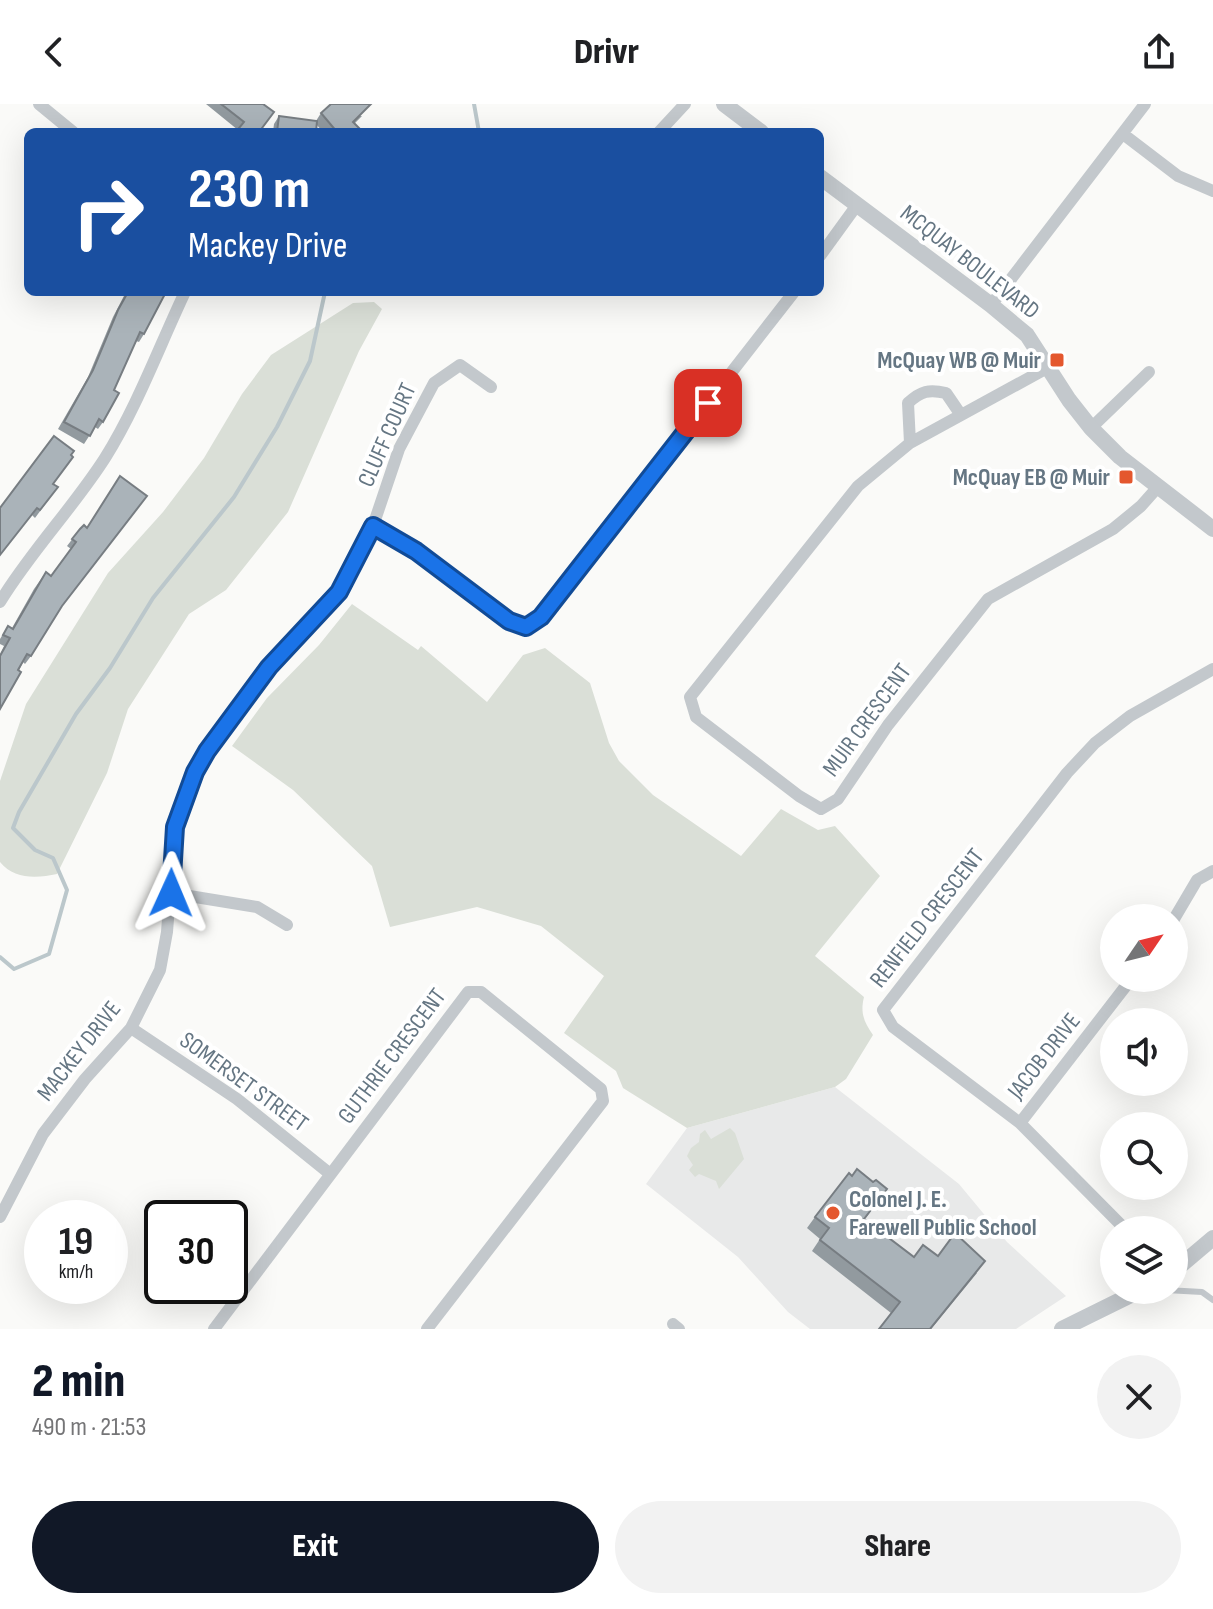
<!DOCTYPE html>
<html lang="en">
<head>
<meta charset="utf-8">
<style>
	:root { --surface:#fff; --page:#f2f2f2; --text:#202124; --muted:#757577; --accent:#111827 }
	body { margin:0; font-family:"Sofia Sans Condensed",sans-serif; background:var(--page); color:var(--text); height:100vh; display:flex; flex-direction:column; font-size:30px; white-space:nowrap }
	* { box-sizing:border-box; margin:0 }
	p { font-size:26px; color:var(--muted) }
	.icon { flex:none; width:44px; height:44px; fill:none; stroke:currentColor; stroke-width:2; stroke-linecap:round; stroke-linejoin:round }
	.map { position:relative; height:1225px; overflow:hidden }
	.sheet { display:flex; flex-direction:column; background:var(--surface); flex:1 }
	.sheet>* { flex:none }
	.hud { position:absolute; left:24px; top:24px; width:800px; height:168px; border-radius:12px; box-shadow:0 8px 32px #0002; background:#1a4fa0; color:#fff; overflow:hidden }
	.needle { width:52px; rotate:55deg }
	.fabs { position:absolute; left:1100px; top:800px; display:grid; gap:16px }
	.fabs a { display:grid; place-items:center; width:88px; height:88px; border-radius:50%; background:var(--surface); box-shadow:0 8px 32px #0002; font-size:40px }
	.speed { position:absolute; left:24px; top:1096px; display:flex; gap:16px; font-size:40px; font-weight:700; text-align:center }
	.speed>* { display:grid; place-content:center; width:104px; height:104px; border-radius:50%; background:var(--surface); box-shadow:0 8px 32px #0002; line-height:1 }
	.speed small { font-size:20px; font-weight:400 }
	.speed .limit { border:4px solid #111; border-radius:12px; background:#fff; color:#111 }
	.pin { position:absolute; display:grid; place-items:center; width:68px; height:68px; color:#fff; margin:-34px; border-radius:16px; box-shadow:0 4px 12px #0006 }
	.me { position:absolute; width:88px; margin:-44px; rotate:1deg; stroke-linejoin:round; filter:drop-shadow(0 0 6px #0008) }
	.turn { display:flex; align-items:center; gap:28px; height:168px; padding:0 32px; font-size:36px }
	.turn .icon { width:104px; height:104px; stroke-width:2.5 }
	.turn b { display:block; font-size:56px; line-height:68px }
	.round { display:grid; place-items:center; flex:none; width:84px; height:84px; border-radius:42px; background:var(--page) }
	.summary { display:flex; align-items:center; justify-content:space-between; height:136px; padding:0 32px }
	h1 { font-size:48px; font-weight:800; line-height:60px; color:var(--accent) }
	.action { display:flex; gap:16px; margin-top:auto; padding:16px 32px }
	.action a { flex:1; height:92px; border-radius:48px; background:var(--accent); color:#fff; font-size:32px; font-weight:800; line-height:92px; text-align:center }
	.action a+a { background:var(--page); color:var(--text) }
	header { display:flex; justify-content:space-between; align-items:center; height:104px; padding:0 32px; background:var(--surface); font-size:36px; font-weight:800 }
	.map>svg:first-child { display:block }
	.built { fill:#e8e9e9 }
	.green { fill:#dadfd7 }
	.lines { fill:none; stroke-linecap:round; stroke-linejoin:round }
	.stream { stroke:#bbc7cb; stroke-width:4 }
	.service { stroke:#c3c8cc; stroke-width:6 }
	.minor { stroke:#c3c8cc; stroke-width:12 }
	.tertiary { stroke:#c3c8cc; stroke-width:16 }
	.wall { fill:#929a9f }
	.building { fill:#aab3b9; stroke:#777d82; stroke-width:2 }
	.route-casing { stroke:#114b97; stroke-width:20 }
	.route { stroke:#1a73e8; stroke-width:14 }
	.poi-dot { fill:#e4572e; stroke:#fff; stroke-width:3 }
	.labels { text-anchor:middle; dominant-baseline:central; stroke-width:8; stroke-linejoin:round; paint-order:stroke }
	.street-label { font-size:24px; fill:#657683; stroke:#fff }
	.poi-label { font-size:24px; font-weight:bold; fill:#657683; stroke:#fff; text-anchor:end }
</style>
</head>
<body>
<header><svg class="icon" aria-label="back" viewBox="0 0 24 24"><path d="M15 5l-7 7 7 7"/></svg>Drivr<svg class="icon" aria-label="share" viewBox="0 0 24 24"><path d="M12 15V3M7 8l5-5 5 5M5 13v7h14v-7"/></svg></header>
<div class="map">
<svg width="1213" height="1225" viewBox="0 0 1213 1225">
	<rect width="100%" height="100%" fill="#fafaf8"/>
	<!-- built -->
	<path class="built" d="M 835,983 L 959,1080 L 1007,1138 L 1066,1192 L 1016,1225 L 810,1225 L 788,1208 L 738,1153 L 646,1080 L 687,1024 Z"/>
	<!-- green -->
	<path class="green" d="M 374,198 L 382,205 L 359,247 L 288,408 L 226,486 L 189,510 L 128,605 L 107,669 L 57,770 C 38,774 14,776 0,758 L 0,677 L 26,600 L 108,469 L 163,408 L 204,354 L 242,290 L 271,251 L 353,199 Z
		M 352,500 L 418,546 L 421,542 L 487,598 L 523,551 L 545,544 L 590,579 L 609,639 L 619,657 L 653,691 L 741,752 L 781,705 L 818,726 L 835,722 L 880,772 L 815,852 L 864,893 C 860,909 864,918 873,931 L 846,975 L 835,983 L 687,1024 L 623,984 L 616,967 L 564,929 L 604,872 L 541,822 L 477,803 L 390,823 L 372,762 L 293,686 L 232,642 L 267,594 L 319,541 Z
		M 730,1024 L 735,1029 L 744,1055 L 719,1085 L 716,1077 L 699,1070 L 695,1073 L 689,1066 L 693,1061 L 687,1052 L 691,1044 L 699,1038 L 700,1030 L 705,1026 L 711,1035 Z"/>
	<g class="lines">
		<!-- stream -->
		<path class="stream" d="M 474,0 L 479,28
			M 0,853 L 14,865 L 49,850 L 67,786 L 53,754 L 35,746 L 13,724 L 19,708 L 76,610 L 110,564 L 153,494 L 234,393 L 277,323 L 310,257 L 325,188"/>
		<!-- service -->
		<path class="service" d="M 1166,1186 L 1202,1188 L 1213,1196"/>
		<!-- minor -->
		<path class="minor" d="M 39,0 L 73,28
			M 659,28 L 685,0
			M 1123,30 L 1178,72 L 1213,87
			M 820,152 L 857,101
			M 991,201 L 1145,0
			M 1049,263 L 910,339 L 858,382 L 690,593 L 696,613 L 799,692 L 821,705 L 838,695 L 888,621 L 988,495 L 1113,425 L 1141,402 L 1157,384
			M 1091,324 L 1149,268
			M 910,339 L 908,299 C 921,287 929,285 946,289 L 961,311
			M 373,422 L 416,447 L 509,517 L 526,523 L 541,513 L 794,188
			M 0,498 C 31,447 73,404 105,354 C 137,303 159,243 185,188
			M 171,789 L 257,803 L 287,821
			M 1174,815 L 1197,776 L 1213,767
			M 131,924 L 237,995 L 329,1069
			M 1020,1019 L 1132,874
			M 0,1113 L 43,1030 L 85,975 L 131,924 L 160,866 L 167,828 L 175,723 L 195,668 L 207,647 L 269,563 L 339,488 L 373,422 L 399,345 L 434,279 L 460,261 L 491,283
			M 1126,1126 L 1020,1019 L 893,923 L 883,906 L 1067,669 L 1095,639 L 1130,612 L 1213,565
			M 673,1220 L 679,1225
			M 214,1225 L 468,888 L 481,888 L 601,985 L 603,997 L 427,1225"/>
		<!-- tertiary -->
		<path class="tertiary" d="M 724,0 L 761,28
			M 820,73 L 991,201 L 1027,231 L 1069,296 L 1091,324 L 1120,353 L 1213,425
			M 1174,1167 L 1213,1134
			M 1062,1225 L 1141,1186"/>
	</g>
	<!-- wall -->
	<path class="wall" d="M 206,0 L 263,0 L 259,28 L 236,28 L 238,26 Z
		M 321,9 L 362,12 L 355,19 L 356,28 L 323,28 L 316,20 L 316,28 L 273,28 L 274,20 L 279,12 L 316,17 Z
		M 126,188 L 166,188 L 144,230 L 139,238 L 136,237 L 114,286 L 103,318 L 98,325 L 95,323 L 84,340 L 58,325 L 88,273 L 113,213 Z
		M 53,380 L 58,383 L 35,414 L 32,411 Z
		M 80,425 L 59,505 L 31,552 L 25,560 L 23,558 L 0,605 L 0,550 L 4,542 L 0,540 L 0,535 L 8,522 L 12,524 L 34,485 L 46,468 L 51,472 L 71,445 L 67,442 Z
		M 852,1072 L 879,1096 L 865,1115 L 914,1153 L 938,1152 L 977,1169 L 931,1225 L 879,1225 L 891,1209 L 812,1147 L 820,1135 L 807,1124 L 815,1113 Z"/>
	<!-- building -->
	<path class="building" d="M 221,0 L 263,0 L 274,8 L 259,28 L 244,28 L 239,24 L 244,18 Z
		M 331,0 L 371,0 L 353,18 L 359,24 L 355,28 L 337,28 L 321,9 Z
		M 279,12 L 317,17 L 316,28 L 277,28 Z
		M 128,188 L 166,188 L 144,230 L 140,228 L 114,286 L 119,289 L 103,318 L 99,315 L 90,332 L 64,318 L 93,266 L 118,206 Z
		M 54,332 L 74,347 L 71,351 L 73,353 L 53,380 L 58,383 L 40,406 L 37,404 L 0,451 L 0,404 Z
		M 120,372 L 147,392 L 62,502 L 31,552 L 27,550 L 18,566 L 21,568 L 0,605 L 0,552 L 10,534 L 3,531 L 8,522 L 13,525 L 46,468 L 51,472 L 76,438 L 72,435 L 80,425 L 84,421 L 87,424 Z
		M 857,1065 L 873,1078 L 876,1076 L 887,1085 L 864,1115 L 914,1153 L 923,1141 L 938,1152 L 955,1129 L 985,1157 L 930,1225 L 879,1225 L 900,1198 L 820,1136 L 829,1124 L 815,1113 L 849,1069 L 852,1072 Z"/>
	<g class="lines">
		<defs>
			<path id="route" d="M 171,789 L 175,723 L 195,668 L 207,647 L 269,563 L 339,488 L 373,422 L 416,447 L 509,517 L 526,523 L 541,513 L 708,299"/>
		</defs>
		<!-- route casing -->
		<use href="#route" class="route-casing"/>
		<!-- route -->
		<use href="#route" class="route"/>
	</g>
	<!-- markers -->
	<g class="poi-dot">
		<rect x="1049" y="248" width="16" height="16" rx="4"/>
		<rect x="1118" y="365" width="16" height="16" rx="4"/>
		<circle cx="833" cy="1109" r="8"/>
	</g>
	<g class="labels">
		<!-- street labels -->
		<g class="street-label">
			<text transform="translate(970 158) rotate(38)">MCQUAY BOULEVARD</text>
			<text transform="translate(387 331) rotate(-66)">CLUFF COURT</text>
			<text transform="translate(867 616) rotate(-54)">MUIR CRESCENT</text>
			<text transform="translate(927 814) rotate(-52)">RENFIELD CRESCENT</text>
			<text transform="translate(79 947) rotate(-52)">MACKEY DRIVE</text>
			<text transform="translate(392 952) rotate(-53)">GUTHRIE CRESCENT</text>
			<text transform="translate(1044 952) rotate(-52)">JACOB DRIVE</text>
			<text transform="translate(244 978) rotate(36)">SOMERSET STREET</text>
		</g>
		<!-- poi labels -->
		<g class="poi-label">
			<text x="1041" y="256">McQuay WB @ Muir</text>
			<text x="1110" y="373">McQuay EB @ Muir</text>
			<text x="849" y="1095" text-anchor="start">Colonel J. E.<tspan x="849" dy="28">Farewell Public School</tspan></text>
		</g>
	</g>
</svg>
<div class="fabs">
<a><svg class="needle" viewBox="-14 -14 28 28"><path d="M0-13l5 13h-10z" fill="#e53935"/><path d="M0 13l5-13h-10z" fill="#757577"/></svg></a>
<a><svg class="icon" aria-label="sound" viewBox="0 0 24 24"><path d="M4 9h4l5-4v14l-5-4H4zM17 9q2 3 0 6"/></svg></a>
<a><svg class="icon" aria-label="search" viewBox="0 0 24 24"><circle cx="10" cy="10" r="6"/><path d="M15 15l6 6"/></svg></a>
<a><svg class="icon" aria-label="layers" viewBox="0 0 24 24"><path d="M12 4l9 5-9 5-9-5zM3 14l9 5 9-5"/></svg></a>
</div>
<div class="speed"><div>19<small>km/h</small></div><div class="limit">30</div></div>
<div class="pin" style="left:708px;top:299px;background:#d93025"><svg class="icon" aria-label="arrive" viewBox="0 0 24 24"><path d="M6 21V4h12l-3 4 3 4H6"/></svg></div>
<svg class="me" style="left:171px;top:789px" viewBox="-20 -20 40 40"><path d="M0-17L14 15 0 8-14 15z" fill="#1a73e8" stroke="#fff" stroke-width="4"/></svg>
<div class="hud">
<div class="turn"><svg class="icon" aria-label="right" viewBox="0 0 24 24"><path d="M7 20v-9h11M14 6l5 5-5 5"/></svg><div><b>230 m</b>Mackey Drive</div></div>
</div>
</div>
<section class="sheet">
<div class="summary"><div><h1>2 min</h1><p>490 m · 21:53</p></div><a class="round"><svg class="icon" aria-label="close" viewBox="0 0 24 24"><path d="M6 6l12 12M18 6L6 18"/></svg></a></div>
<div class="action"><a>Exit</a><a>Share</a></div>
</section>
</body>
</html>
